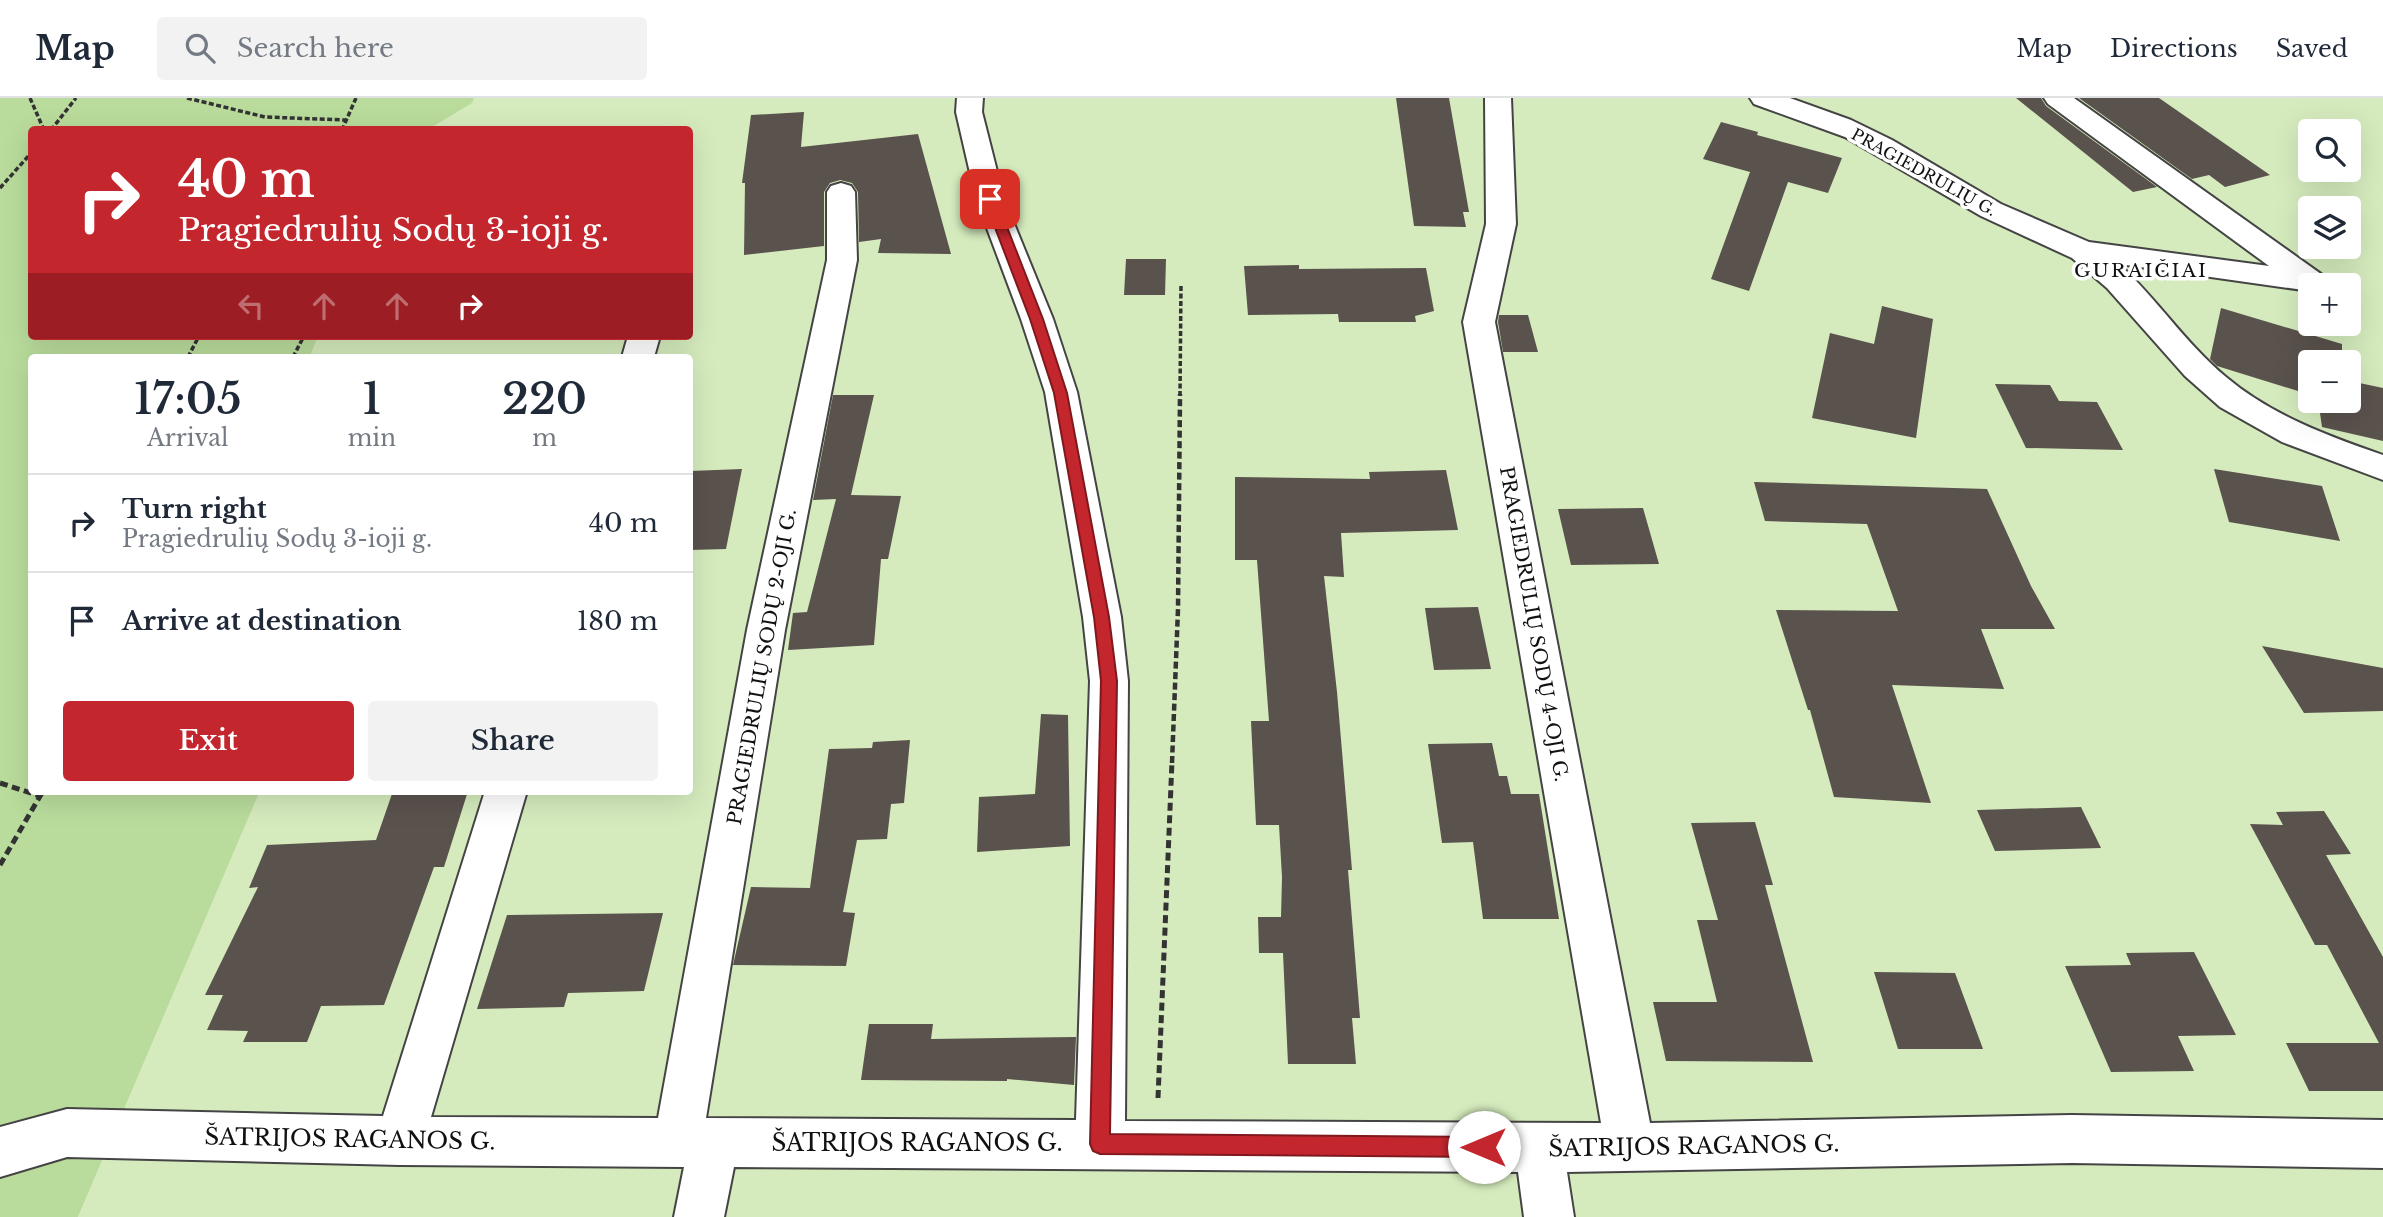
<!DOCTYPE html>
<html lang="en">
<head>
<meta charset="utf-8">
<style>
	:root { --surface:#fff; --page:#f2f2f3; --text:#1f2937; --muted:#747a83; --line:#e0e1e3; --accent:#c4262e }
	body { margin:0; font-family:"Libre Baskerville",serif; background:var(--page); color:var(--text); height:100vh; display:flex; flex-direction:column; font-size:26px; white-space:nowrap }
	* { box-sizing:border-box; margin:0 }
	p { font-size:23px; color:var(--muted) }
	.icon { flex:none; width:38px; height:38px; fill:none; stroke:currentColor; stroke-width:2; stroke-linecap:round; stroke-linejoin:round }
	.map { position:relative; flex:1; overflow:hidden }
	.sheet { position:absolute; left:28px; top:256px; width:665px; height:441px; display:flex; flex-direction:column; background:var(--surface); border-radius:7px; box-shadow:0 7px 28px #0002 }
	.sheet>* { flex:none }
	.top-card { position:absolute; left:28px; top:28px; width:665px; height:214px; border-radius:7px; box-shadow:0 7px 28px #0002; background:#c4262e; color:#fff; overflow:hidden }
	.buttons { position:absolute; left:2298px; top:21px; display:grid; gap:14px }
	.buttons a { display:grid; place-items:center; width:63px; height:63px; border-radius:7px; background:var(--surface); box-shadow:0 7px 28px #0002; font-size:35px }
	.pin { position:absolute; display:grid; place-items:center; width:60px; height:60px; color:#fff; margin:-30px; border-radius:14px; box-shadow:0 4px 10px #0006 }
	.me { position:absolute; width:77px; margin:-38px; rotate:270deg; stroke-linejoin:round; filter:drop-shadow(0 0 5px #0008) }
	.turn { display:flex; align-items:center; gap:24px; height:147px; padding:0 35px; font-size:32px }
	.turn .icon { width:91px; height:91px; stroke-width:2.5 }
	.turn b { display:block; font-size:49px; line-height:60px }
	.lanes { display:flex; align-items:center; height:66px; padding:0 35px; background:#0003; justify-content:center; gap:35px; direction:ltr }
	.lanes .off { opacity:.35 }
	.eta { display:flex; justify-content:space-evenly; align-items:center; height:119px; text-align:center }
	.eta b { font-size:42px; font-weight:600; line-height:49px }
	.cta { display:flex; gap:14px; margin-top:auto; padding:14px 35px }
	.cta a { flex:1; height:80px; border-radius:7px; background:var(--accent); color:#fff; font-size:28px; font-weight:600; line-height:80px; text-align:center }
	.cta a+a { background:var(--page); color:var(--text) }
	ul { padding:0; list-style:none }
	li { display:flex; align-items:center; gap:21px; height:98px; padding:0 35px; border-top:2px solid var(--line) }
	li div { flex:1 }
	li b { display:block; font-size:26px }
	li em { font-style:normal }
	header { display:flex; align-items:center; gap:42px; box-sizing:border-box; height:98px; padding:0 35px; background:var(--surface); border-bottom:2px solid var(--line) }
	header strong { font-size:33px }
	nav { display:flex; gap:38px; margin-inline-start:auto; font-size:24px }
	.search { width:490px; height:63px; background:var(--page); display:flex; align-items:center; gap:18px; box-sizing:border-box; padding:0 24px; border-radius:7px; color:var(--muted); font-size:26px }
	.map>svg:first-child { display:block }
	.green { fill:#d5ebbd; fill-rule:evenodd }
	.forest { fill:#b9dc9c }
	.building { fill:#5a524d; fill-rule:evenodd }
	.lines { fill:none; stroke-linecap:round; stroke-linejoin:round }
	.street-casing { stroke:#444; stroke-width:4 }
	.path-far2 { stroke:#333; stroke-width:3.5; stroke-dasharray:5 2.5; stroke-linecap:butt }
	.path-far1 { stroke:#333; stroke-width:4.5; stroke-dasharray:7 3.5; stroke-linecap:butt }
	.path { stroke:#333; stroke-width:5; stroke-dasharray:8 4.5; stroke-linecap:butt }
	.street { fill:#fff; fill-rule:evenodd }
	.route { fill:#c4262e; stroke:#7f191e; stroke-width:2 }
	.labels { text-anchor:middle; dominant-baseline:central; stroke-width:7; stroke-linejoin:round; paint-order:stroke }
	.far-street-label { font-size:16px; fill:#111; stroke:#fff }
	.far-quarter-label { font-size:19px; letter-spacing:2px; fill:#111; stroke:#fff }
	.street-label { font-size:19px; fill:#111; stroke:#fff }
	.near-street-label { font-size:23px; fill:#111; stroke:#fff }
</style>
</head>
<body>
<header>
<strong>Map</strong>
<div class="search"><svg class="icon" aria-label="search" viewBox="0 0 24 24"><circle cx="10" cy="10" r="6"/><path d="M15 15l6 6"/></svg>Search here</div>
<nav><a>Map</a><a>Directions</a><a>Saved</a></nav>
</header>
<div class="map">
<svg width="2383" height="1119" viewBox="0 0 2383 1119">
	<rect width="100%" height="100%" fill="#fffdf5"/>
	<!-- green -->
	<path class="green" d="M 474,0 L 2383,0 L 2383,1119 L 78,1119 L 260,693 L 690,693 L 690,259 L 310,259 L 318,238 L 690,238 L 690,32 L 429,31 L 471,5 ZM 2310,33 L 2348,33 L 2348,72 L 2310,72 ZM 2310,110 L 2348,110 L 2348,149 L 2310,149 ZM 2310,187 L 2348,187 L 2348,226 L 2310,226 ZM 2310,264 L 2348,264 L 2348,303 L 2310,303 Z"/>
	<!-- forest -->
	<path class="forest" d="M 0,0 L 474,0 L 472,5 L 429,31 L 32,32 L 32,238 L 318,238 L 310,259 L 32,259 L 32,693 L 260,693 L 78,1119 L 0,1119 Z"/>
	<!-- building -->
	<path class="building" d="M 1396,0 L 1449,0 L 1469,114 L 1463,114 L 1466,129 L 1414,128 Z
		M 2016,0 L 2041,0 L 2046,8 L 2157,89 L 2133,94 Z
		M 2079,0 L 2159,0 L 2270,77 L 2225,89 L 2209,77 L 2192,81 Z
		M 804,14 L 801,49 L 918,36 L 951,156 L 878,155 L 881,141 L 859,144 L 858,94 L 852,85 L 840,82 L 830,85 L 824,94 L 824,148 L 744,157 L 745,85 L 742,85 L 751,17 Z
		M 1721,24 L 1758,34 L 1757,37 L 1842,60 L 1828,95 L 1788,84 L 1749,193 L 1711,181 L 1750,74 L 1703,61 Z
		M 1126,161 L 1166,161 L 1165,197 L 1124,197 Z
		M 1299,167 L 1299,171 L 1426,170 L 1434,213 L 1415,218 L 1416,224 L 1339,224 L 1338,216 L 1248,217 L 1244,168 Z
		M 1882,208 L 1933,221 L 1916,340 L 1812,320 L 1830,235 L 1874,246 Z
		M 2221,210 L 2342,246 L 2342,252 L 2352,256 L 2350,283 L 2383,290 L 2383,343 L 2322,329 L 2320,315 L 2300,310 L 2298,293 L 2217,268 L 2210,261 ZM 2310,264 L 2348,264 L 2348,303 L 2310,303 Z
		M 1499,217 L 1528,217 L 1538,254 L 1503,254 L 1498,224 Z
		M 1995,286 L 2050,287 L 2059,303 L 2097,304 L 2123,352 L 2026,350 Z
		M 833,297 L 874,297 L 851,397 L 901,398 L 888,461 L 881,461 L 874,547 L 788,552 L 793,515 L 807,514 L 836,401 L 813,402 Z
		M 742,371 L 726,451 L 690,452 L 690,373 Z
		M 2214,371 L 2322,388 L 2340,443 L 2229,424 Z
		M 1446,372 L 1458,432 L 1341,435 L 1344,479 L 1324,478 L 1337,594 L 1352,772 L 1348,772 L 1360,920 L 1352,920 L 1356,966 L 1288,966 L 1283,855 L 1259,855 L 1258,819 L 1281,819 L 1282,779 L 1279,727 L 1256,727 L 1251,623 L 1269,623 L 1257,462 L 1235,462 L 1235,379 L 1370,381 L 1369,374 Z
		M 1754,384 L 1987,391 L 2031,488 L 2055,531 L 1981,531 L 2004,591 L 1892,587 L 1931,705 L 1834,699 L 1810,612 L 1808,612 L 1776,512 L 1898,513 L 1867,426 L 1765,423 Z
		M 1643,410 L 1659,466 L 1571,467 L 1558,411 Z
		M 1478,509 L 1491,571 L 1434,572 L 1425,510 Z
		M 2262,548 L 2383,570 L 2383,613 L 2304,615 Z
		M 1041,616 L 1068,617 L 1070,748 L 977,754 L 979,699 L 1035,696 Z
		M 910,642 L 904,705 L 891,706 L 887,741 L 857,742 L 843,814 L 855,815 L 846,868 L 733,867 L 751,789 L 810,790 L 829,651 L 872,650 L 873,644 Z
		M 1492,645 L 1499,678 L 1507,678 L 1511,696 L 1539,696 L 1559,821 L 1483,821 L 1473,744 L 1442,745 L 1428,646 Z
		M 393,693 L 468,693 L 444,769 L 434,769 L 384,907 L 321,908 L 307,944 L 243,944 L 248,933 L 207,932 L 223,897 L 205,897 L 258,789 L 249,790 L 267,747 L 376,742 Z
		M 2081,709 L 2101,750 L 1995,753 L 1977,712 Z
		M 2324,713 L 2351,756 L 2326,757 L 2383,859 L 2383,993 L 2309,993 L 2286,945 L 2379,945 L 2327,847 L 2315,847 L 2250,726 L 2283,727 L 2276,714 Z
		M 1755,724 L 1773,787 L 1765,787 L 1813,964 L 1666,963 L 1653,904 L 1717,904 L 1697,822 L 1718,822 L 1691,725 Z
		M 663,815 L 644,893 L 568,895 L 564,909 L 477,911 L 507,817 Z
		M 2194,854 L 2236,937 L 2178,938 L 2194,973 L 2111,974 L 2065,868 L 2131,867 L 2126,855 Z
		M 1874,874 L 1955,875 L 1983,951 L 1898,951 Z
		M 869,926 L 933,926 L 931,941 L 1076,939 L 1074,987 L 1007,981 L 1007,983 L 861,982 Z"/>
	<g class="lines">
		<defs>
			<path id="street" d="M 957,0 L 983,0 L 982,14 L 1004,101 L 1053,221 L 1077,294 L 1121,519 L 1128,583 L 1125,1023 L 1601,1025 L 1463,224 L 1486,126 L 1485,0 L 1511,0 L 1516,126 L 1495,224 L 1650,1025 L 2072,1017 L 2383,1022 L 2383,1070 L 2072,1065 L 1567,1074 L 1574,1119 L 1524,1119 L 1518,1074 L 734,1069 L 724,1119 L 674,1119 L 684,1069 L 400,1067 L 67,1059 L 0,1079 L 0,1029 L 67,1011 L 383,1018 L 485,693 L 527,693 L 431,1019 L 658,1020 L 747,532 L 827,162 L 827,94 L 831,88 L 841,85 L 851,88 L 855,94 L 857,162 L 785,532 L 706,1020 L 1076,1022 L 1090,583 L 1083,519 L 1045,294 L 1021,221 L 976,101 L 956,14 Z
				M 1750,0 L 1790,0 L 1851,22 L 1892,42 L 2001,106 L 2089,144 L 2269,168 L 2048,6 L 2044,0 L 2074,0 L 2321,176 L 2325,183 L 2322,187 L 2310,187 L 2310,193 L 2119,166 C 2157,201 2186,246 2226,279 C 2271,317 2328,338 2383,357 L 2383,382 L 2282,344 L 2220,309 L 2185,278 L 2107,190 L 2072,160 L 1981,118 L 1845,39 L 1754,6 Z
				M 628,238 L 660,238 L 654,259 L 622,259 Z"/>
		</defs>
		<!-- street casing -->
		<use href="#street" class="street-casing"/>
		<!-- path-far2 -->
		<path class="path-far2" d="M 30,0 L 44,32
			M 187,0 L 265,19 L 345,22
			M 51,32 L 76,0
			M 125,32 L 169,32
			M 342,32 L 356,0
			M 0,90 L 32,54
			M 188,259 L 199,238
			M 293,259 L 304,238
			M 1180,298 L 1181,186"/>
		<!-- path-far1 -->
		<path class="path-far1" d="M 1172,665 L 1178,511 L 1180,296"/>
		<!-- path -->
		<path class="path" d="M 0,685 L 40,698
			M 0,767 L 43,693
			M 1158,1000 L 1172,663"/>
		<!-- street -->
		<use href="#street" class="street"/>
	</g>
	<!-- route -->
	<path class="route" d="M 990,97 L 996,101 L 1043,221 L 1067,295 L 1109,519 L 1117,583 L 1110,1036 L 1484,1039 L 1492,1042 L 1494,1049 L 1492,1056 L 1484,1059 L 1100,1056 L 1093,1053 L 1090,1046 L 1101,583 L 1094,519 L 1054,295 L 1030,221 L 984,101 Z"/>
	<g class="labels">
		<!-- far-street labels -->
		<g class="far-street-label">
			<text transform="translate(1924 74) rotate(29)">PRAGIEDRULIŲ G.</text>
		</g>
		<!-- far-quarter labels -->
		<g class="far-quarter-label">
			<text x="2141" y="172">GURAIČIAI</text>
		</g>
		<!-- street labels -->
		<g class="street-label">
			<text transform="translate(1534 526) rotate(80)">PRAGIEDRULIŲ SODŲ 4-OJI G.</text>
			<text transform="translate(762 569) rotate(-80)">PRAGIEDRULIŲ SODŲ 2-OJI G.</text>
		</g>
		<!-- near-street labels -->
		<g class="near-street-label">
			<text transform="translate(350 1041) rotate(1)">ŠATRIJOS RAGANOS G.</text>
			<text x="917" y="1045">ŠATRIJOS RAGANOS G.</text>
			<text transform="translate(1694 1048) rotate(-1)">ŠATRIJOS RAGANOS G.</text>
		</g>
	</g>
</svg>
<div class="buttons">
<a><svg class="icon" aria-label="search" viewBox="0 0 24 24"><circle cx="10" cy="10" r="6"/><path d="M15 15l6 6"/></svg></a>
<a><svg class="icon" aria-label="layers" viewBox="0 0 24 24"><path d="M12 4l9 5-9 5-9-5zM3 14l9 5 9-5"/></svg></a>
<a>+</a>
<a>−</a>
</div>
<div class="pin" style="left:990px;top:101px;background:#d93025"><svg class="icon" aria-label="arrive" viewBox="0 0 24 24"><path d="M6 21V4h12l-3 4 3 4H6"/></svg></div>
<svg class="me" style="left:1484px;top:1049px" viewBox="-20 -20 40 40"><circle r="19" fill="#fff"/><path d="M0-13L10 11 0 6-10 11z" fill="#c4262e"/></svg>
<div class="top-card">
<div class="turn"><svg class="icon" aria-label="right" viewBox="0 0 24 24"><path d="M7 20v-9h11M14 6l5 5-5 5"/></svg><div><b>40 m</b>Pragiedrulių Sodų 3-ioji g.</div></div>
<div class="lanes"><svg class="icon off" aria-label="left" viewBox="0 0 24 24"><path d="M17 20v-9H6M10 6l-5 5 5 5"/></svg><svg class="icon off" aria-label="ahead" viewBox="0 0 24 24"><path d="M12 20V5M6 11l6-6 6 6"/></svg><svg class="icon off" aria-label="ahead" viewBox="0 0 24 24"><path d="M12 20V5M6 11l6-6 6 6"/></svg><svg class="icon" aria-label="right" viewBox="0 0 24 24"><path d="M7 20v-9h11M14 6l5 5-5 5"/></svg></div>
</div>
<section class="sheet">
<div class="eta">
<div><b>17:05</b><p>Arrival</p></div>
<div><b>1</b><p>min</p></div>
<div><b>220</b><p>m</p></div>
</div>
<ul>
<li><svg class="icon" aria-label="right" viewBox="0 0 24 24"><path d="M7 20v-9h11M14 6l5 5-5 5"/></svg><div><b>Turn right</b><p>Pragiedrulių Sodų 3-ioji g.</p></div><em>40 m</em></li>
<li><svg class="icon" aria-label="arrive" viewBox="0 0 24 24"><path d="M6 21V4h12l-3 4 3 4H6"/></svg><div><b>Arrive at destination</b></div><em>180 m</em></li>
</ul>
<div class="cta"><a>Exit</a><a>Share</a></div>
</section>
</div>
</body>
</html>
